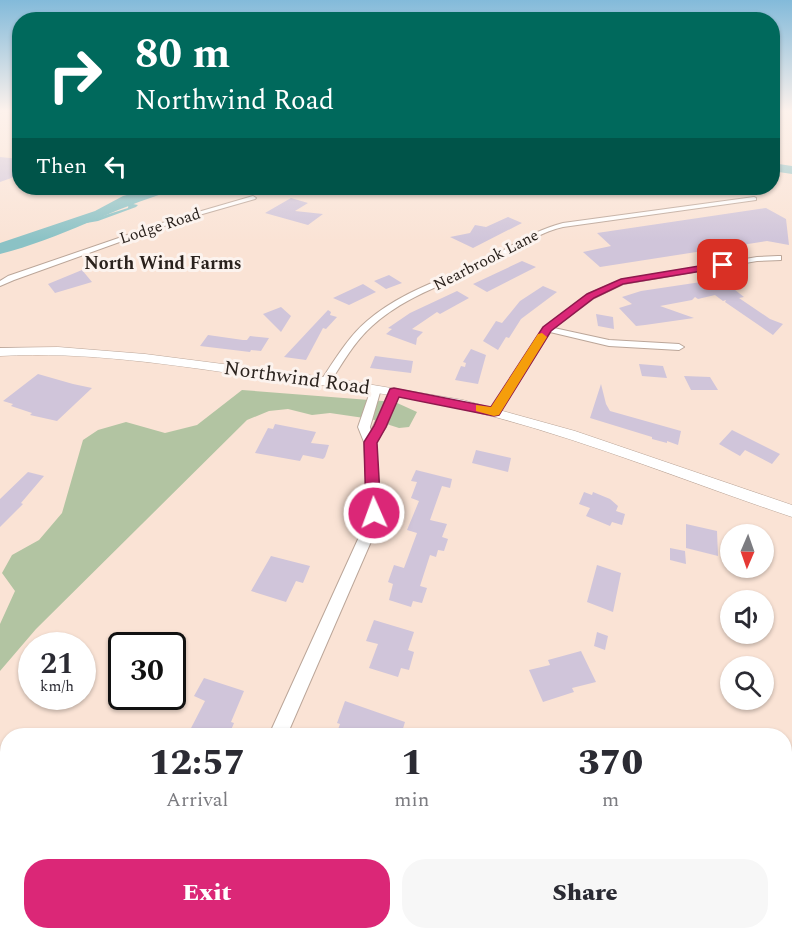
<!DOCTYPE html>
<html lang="en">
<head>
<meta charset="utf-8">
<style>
	:root { --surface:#fff; --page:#f7f7f7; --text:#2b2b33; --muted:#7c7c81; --accent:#db2777 }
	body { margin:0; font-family:Spectral,serif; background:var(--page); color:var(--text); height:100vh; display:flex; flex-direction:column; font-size:22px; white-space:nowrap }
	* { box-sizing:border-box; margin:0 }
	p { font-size:20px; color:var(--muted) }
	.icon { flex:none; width:33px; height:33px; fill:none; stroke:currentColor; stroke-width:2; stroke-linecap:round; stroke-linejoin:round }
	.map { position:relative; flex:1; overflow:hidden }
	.panel { position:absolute; left:0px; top:728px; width:792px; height:212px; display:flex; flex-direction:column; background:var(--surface); border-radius:24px 24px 0 0; box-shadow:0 2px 4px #0004 }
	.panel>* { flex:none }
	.hud { position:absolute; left:12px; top:12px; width:768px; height:183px; border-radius:24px; box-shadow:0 2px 4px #0004; background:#00695c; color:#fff; overflow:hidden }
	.needle { width:39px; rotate:182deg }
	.buttons { position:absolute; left:720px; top:524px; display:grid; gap:12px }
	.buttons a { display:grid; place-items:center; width:54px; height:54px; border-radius:50%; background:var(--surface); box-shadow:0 2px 4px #0004; font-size:30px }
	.speed { position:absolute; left:18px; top:632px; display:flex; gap:12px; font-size:30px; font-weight:700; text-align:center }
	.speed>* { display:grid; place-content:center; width:78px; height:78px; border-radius:50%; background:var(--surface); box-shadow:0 2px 4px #0004; line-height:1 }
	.speed small { font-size:15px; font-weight:400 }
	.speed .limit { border:3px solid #111; border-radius:9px; background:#fff; color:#111 }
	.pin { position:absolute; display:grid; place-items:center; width:51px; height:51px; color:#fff; margin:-26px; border-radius:12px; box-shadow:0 3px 9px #0006 }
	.me { position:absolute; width:66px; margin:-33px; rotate:358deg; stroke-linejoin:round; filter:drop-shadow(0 0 4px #0008) }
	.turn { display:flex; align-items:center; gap:21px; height:126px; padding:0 24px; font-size:27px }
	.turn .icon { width:78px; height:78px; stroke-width:2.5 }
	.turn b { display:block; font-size:42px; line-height:51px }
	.then { display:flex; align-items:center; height:57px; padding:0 24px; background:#0003; gap:12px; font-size:22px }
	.eta { display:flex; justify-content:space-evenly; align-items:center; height:102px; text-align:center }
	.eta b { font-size:36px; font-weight:800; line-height:42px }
	.primary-button { display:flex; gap:12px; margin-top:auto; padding:12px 24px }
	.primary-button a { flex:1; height:69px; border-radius:24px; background:var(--accent); color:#fff; font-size:24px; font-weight:800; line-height:69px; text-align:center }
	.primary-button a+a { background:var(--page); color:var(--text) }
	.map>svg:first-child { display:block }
	.green { fill:#b2c4a2 }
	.water { fill:#8bc2c5 }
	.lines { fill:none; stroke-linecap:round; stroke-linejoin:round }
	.river { fill:#8bc2c5; fill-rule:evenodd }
	.building { fill:#d0c5da }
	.minor-casing { stroke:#bba699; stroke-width:2 }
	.tertiary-casing { stroke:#bba699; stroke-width:1 }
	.minor { fill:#fff; fill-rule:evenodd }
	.tertiary { fill:#fff; fill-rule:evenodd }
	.route { fill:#db2777; stroke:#8e194d; stroke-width:1.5 }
	.slow { fill:#f59e0b }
	.labels { text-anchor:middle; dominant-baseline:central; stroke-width:6; stroke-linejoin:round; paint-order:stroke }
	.far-street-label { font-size:16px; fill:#2a221d; stroke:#fcf3ee }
	.far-neighbourhood-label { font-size:18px; font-weight:bold; fill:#2a221d; stroke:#fcf3ee }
	.street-label { font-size:20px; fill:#2a221d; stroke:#fcf3ee }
</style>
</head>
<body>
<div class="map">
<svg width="792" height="938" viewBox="0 0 792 938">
	<rect width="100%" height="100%" fill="#fae3d5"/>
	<!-- green -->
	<path class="green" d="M 242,390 L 395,402 L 417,412 L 409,427 L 399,428 L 371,419 L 330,413 L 312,415 L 288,409 L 269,411 L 247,420 L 36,629 L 0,671 L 0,624 L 15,591 L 2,573 L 12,555 L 39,540 L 62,513 L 83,440 L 98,430 L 126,422 L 165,433 L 197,425 Z"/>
	<!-- water -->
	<path class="water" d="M 179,188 L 143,195 L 131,201 L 133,204 L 138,205 L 136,207 L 98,221 L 75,225 L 51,236 L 0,252 L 0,249 C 43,235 85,221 128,208 L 129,201 L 145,192 Z"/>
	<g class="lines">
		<!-- river -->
		<path class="river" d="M 772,163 L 792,166 L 792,174 L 772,171 Z
			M 153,188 L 174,188 L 172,191 C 113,208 60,239 0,254 L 0,243 L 95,211 L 123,196 Z"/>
	</g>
	<!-- building -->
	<path class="building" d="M 0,157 L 20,159 L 20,175 L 0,182 Z
		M 291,198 L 308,203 L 295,211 L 323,214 L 308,225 L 265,213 Z
		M 766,208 L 786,219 L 789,245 L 767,241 L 600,267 L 583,252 L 611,246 L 597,233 Z
		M 508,217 L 522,223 L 473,248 L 450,237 L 470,233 L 475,225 L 486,227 Z
		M 522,261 L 536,267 L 487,292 L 473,284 Z
		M 82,270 L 92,282 L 55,293 L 48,284 Z
		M 389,275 L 402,283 L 386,289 L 374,281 Z
		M 721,279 L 744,297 L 739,298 L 770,319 L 783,324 L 773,335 L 725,302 L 726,300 L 723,301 L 715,295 L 698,299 L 695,297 L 692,300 L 660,306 L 694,318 L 645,325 L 636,326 L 619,308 L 632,304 L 622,297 L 641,291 Z
		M 363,284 L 376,292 L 349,305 L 333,298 Z
		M 543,286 L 557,292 L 521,319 L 509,338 L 506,337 L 498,350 L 483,341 L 496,321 L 502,323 L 520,301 Z
		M 457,291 L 469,298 L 440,314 L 437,312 L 412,329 L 423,332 L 417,338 L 416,345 L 386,334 L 392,329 L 388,328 L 410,313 Z
		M 281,307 L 291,316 L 281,332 L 263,314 Z
		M 328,310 L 331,312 L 330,315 L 337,317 L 326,329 L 323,328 L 306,360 L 284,357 Z
		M 596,314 L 613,317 L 614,329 L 598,326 Z
		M 208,335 L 243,340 L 247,340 L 250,336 L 269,338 L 261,351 L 251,350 L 250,352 L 200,346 Z
		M 471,349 L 486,355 L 478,384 L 455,380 L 461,366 L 465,367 L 466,363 L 463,362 Z
		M 375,356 L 413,361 L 411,373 L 370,368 Z
		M 639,364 L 663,366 L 667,378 L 642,376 Z
		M 38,374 L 73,384 L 92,388 L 57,421 L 30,415 L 32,413 L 11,406 L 13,404 L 3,401 Z
		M 684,376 L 710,377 L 718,390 L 691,390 Z
		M 601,384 L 606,404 L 610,411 L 681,431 L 678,445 L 667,441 L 667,443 L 652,439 L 652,437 L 590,418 Z
		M 275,424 L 316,432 L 311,443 L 329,445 L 325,457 L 323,459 L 303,455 L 300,461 L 255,453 L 268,428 L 273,429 Z
		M 732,430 L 780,454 L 772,464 L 745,450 L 740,456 L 719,444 Z
		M 476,450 L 511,458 L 508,472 L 472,463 Z
		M 416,470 L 452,479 L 450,488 L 442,486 L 430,520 L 447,524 L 442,537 L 448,539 L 444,551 L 438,550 L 436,557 L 430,555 L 420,586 L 427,588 L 422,603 L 413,601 L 411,607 L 389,600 L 393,584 L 388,582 L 394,565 L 404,568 L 417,533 L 407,530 L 419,501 L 411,498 L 417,482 L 411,481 Z
		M 28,472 L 44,476 L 21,503 L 23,504 L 0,527 L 0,499 Z
		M 584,492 L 592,495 L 593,492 L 610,499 L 618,506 L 616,511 L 625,514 L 622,525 L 612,522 L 610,526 L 586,516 L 590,508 L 579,504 Z
		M 686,524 L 717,531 L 718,556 L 686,548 Z
		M 670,548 L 685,551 L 686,564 L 670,560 Z
		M 271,556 L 310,566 L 303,583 L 296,581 L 286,602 L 251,591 Z
		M 597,565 L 621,573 L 613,612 L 587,602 Z
		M 374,620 L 414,632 L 408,650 L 414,652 L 409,670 L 401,668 L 398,677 L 369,668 L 378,644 L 366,641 Z
		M 597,632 L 608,636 L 605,650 L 594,646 Z
		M 581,651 L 596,682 L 572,688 L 574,692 L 543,702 L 529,670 L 550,665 L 548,660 Z
		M 204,678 L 244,691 L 231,722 L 234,723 L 229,735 L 197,735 L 189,732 L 205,701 L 194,696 Z
		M 345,701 L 405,722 L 401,735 L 336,735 L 340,724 L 337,723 Z"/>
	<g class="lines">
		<defs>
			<path id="minor" d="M 253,196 L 256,198 L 255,199 L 178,221 L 14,280 L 0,286 L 0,281 L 8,276 L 174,219 Z
				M 754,197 L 756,198 L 756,200 L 563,227 C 537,233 517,249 493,261 C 453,282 407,294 372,326 C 354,342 342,364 329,384 L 321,384 L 320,382 C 334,361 348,337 367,321 C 403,290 448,278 489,258 C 514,245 535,230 563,223 Z
				M 778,256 L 781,256 L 781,260 L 757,261 L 623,284 L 594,298 L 554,328 L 609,340 L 679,344 L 684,347 L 679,350 L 609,346 L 550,332 L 498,415 L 494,416 L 489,412 L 544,327 L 588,294 L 621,280 L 757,257 Z
				M 376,386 L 381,389 L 370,427 L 371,431 L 391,390 L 395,389 L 400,392 L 386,427 L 376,442 L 380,513 L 373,537 L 287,735 L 269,735 L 359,537 L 368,513 L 364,442 L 358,427 L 371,389 Z"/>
			<path id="tertiary" d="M 0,110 L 15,110 L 0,113 Z
				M 58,347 L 145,354 L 331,378 L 463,400 L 575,431 L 792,505 L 792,517 C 693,484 596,444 495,417 C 417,396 337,387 258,377 C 172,365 87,351 0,356 L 0,348 Z"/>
		</defs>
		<!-- minor casing -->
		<use href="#minor" class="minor-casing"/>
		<!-- tertiary casing -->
		<use href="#tertiary" class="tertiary-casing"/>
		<!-- minor -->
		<use href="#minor" class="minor"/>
		<!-- tertiary -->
		<use href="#tertiary" class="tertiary"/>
	</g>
	<!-- sky -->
	<linearGradient id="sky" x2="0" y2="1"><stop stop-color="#83bada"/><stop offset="0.46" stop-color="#fdf2ec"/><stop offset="1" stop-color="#fdf2ec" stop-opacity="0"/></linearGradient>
	<rect width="792" height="241" fill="url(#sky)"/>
	<!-- route -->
	<path class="route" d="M 723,262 L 727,265 L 726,267 L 623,284 L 594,298 L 551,331 L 499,415 L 494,416 L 399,397 L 386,427 L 377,443 L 381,513 L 379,517 L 368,517 L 366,513 L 364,442 L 374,426 L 390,389 L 394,388 L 491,407 L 543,327 L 587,294 L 621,279 Z"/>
	<!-- slow -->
	<path class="slow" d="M 542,333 L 547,337 L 499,415 L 494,416 L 476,411 L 476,405 L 491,407 L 538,334 Z"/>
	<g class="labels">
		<!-- far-street labels -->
		<g class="far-street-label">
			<text transform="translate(160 226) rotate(-18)">Lodge Road</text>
			<text transform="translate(486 260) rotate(-27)">Nearbrook Lane</text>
		</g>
		<!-- far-neighbourhood labels -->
		<g class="far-neighbourhood-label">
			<text x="163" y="263">North Wind Farms</text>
		</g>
		<!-- street labels -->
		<g class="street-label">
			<text transform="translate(297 378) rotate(8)">Northwind Road</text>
		</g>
	</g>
</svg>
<div class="buttons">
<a><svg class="needle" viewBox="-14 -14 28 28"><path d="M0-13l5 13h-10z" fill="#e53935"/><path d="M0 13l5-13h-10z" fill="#7c7c81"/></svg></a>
<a><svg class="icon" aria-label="sound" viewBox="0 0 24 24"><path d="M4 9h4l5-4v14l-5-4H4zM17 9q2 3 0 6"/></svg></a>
<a><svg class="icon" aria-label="search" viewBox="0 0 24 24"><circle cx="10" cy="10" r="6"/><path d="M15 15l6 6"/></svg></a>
</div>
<div class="speed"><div>21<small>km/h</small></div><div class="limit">30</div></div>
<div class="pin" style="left:723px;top:265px;background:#d93025"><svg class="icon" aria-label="arrive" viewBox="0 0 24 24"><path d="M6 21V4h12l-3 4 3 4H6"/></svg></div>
<svg class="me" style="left:374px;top:513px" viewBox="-20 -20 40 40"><circle r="17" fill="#db2777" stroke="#fff" stroke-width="3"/><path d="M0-11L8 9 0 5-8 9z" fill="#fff"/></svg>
<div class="hud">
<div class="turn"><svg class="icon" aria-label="right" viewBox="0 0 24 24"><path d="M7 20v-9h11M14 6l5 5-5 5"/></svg><div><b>80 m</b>Northwind Road</div></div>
<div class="then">Then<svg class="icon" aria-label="left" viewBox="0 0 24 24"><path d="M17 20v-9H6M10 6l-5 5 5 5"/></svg></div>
</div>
<section class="panel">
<div class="eta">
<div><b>12:57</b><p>Arrival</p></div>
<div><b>1</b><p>min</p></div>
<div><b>370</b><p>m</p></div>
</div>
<div class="primary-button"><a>Exit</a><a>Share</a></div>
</section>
</div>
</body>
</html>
